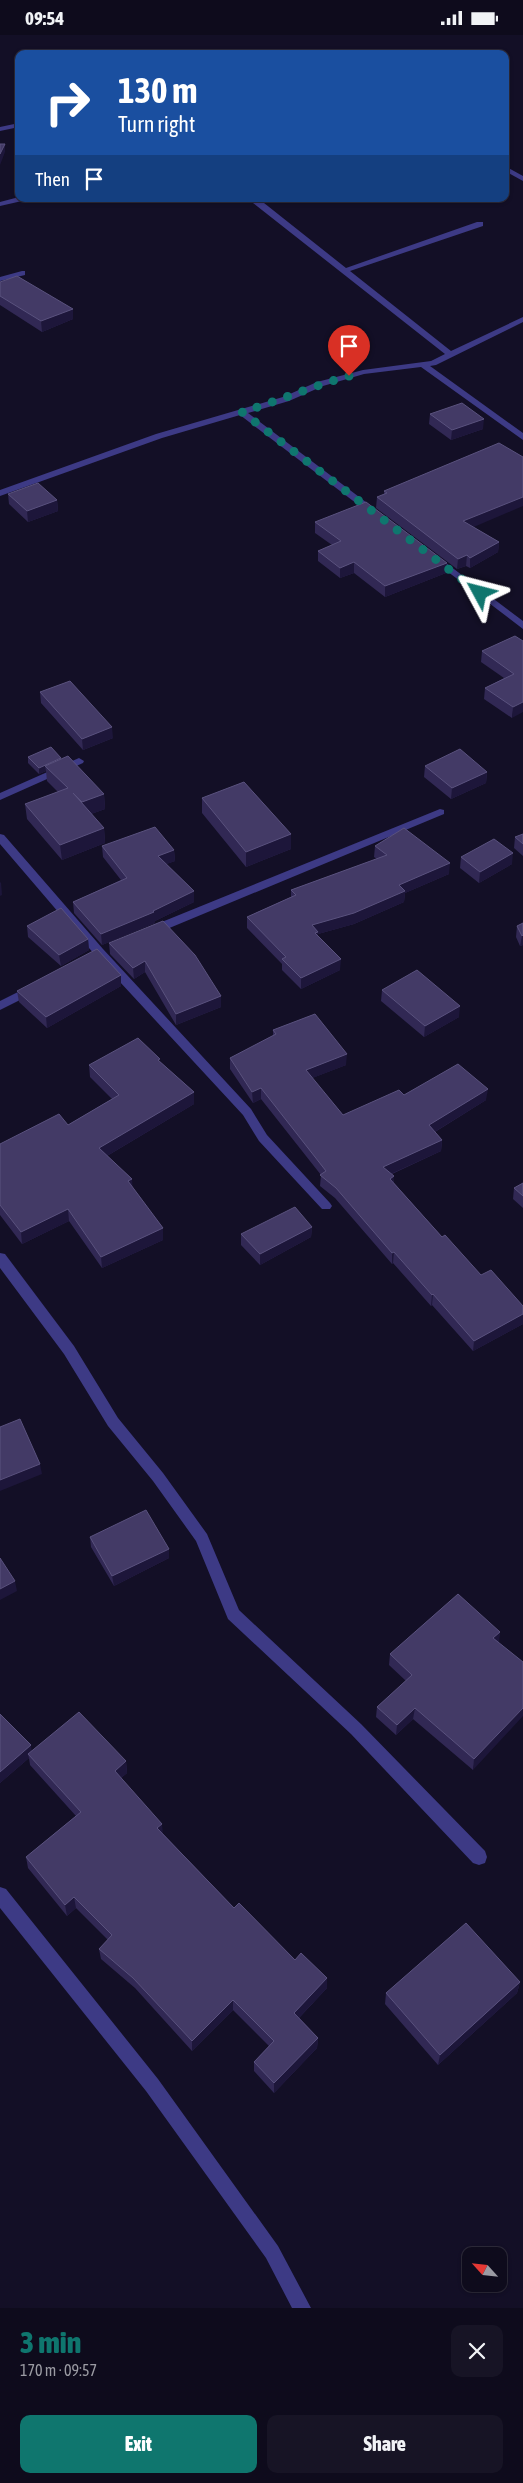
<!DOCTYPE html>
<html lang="en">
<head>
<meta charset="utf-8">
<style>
	:root { --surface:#0e0b1c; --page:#171425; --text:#f1f3f6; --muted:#9b9ba3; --line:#2e2b3b; --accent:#0f766e }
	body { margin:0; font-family:"Asap Condensed",sans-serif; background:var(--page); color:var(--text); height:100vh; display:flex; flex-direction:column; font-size:19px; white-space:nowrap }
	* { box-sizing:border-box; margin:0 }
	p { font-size:16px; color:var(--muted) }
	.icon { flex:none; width:28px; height:28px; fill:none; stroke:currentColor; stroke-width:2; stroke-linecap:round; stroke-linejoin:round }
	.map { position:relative; height:2273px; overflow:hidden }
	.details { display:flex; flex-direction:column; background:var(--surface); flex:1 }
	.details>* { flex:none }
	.top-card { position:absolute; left:15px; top:15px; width:494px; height:152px; border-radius:10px; box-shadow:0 1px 4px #0004,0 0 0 1px var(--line); background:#1a4fa0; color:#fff; overflow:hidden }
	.needle { width:32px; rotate:297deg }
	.buttons { position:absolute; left:462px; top:2212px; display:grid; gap:10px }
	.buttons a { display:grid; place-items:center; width:45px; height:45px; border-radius:10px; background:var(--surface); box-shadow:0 1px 4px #0004,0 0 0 1px var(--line); font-size:25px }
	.pin { position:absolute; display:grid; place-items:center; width:42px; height:42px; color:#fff; margin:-51px -21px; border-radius:50% 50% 50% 0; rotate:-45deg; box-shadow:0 0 5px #0007 }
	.pin .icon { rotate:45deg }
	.me { position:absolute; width:55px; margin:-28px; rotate:308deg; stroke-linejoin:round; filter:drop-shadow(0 0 4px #0008) }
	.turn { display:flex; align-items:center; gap:18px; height:105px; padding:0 20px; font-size:22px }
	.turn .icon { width:65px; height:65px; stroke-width:2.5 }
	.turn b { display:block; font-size:35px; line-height:42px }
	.then { display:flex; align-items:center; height:48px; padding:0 20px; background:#0003; gap:10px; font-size:19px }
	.round { display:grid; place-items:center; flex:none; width:52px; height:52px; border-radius:10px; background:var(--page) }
	.head { display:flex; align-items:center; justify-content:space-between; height:85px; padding:0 20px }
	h1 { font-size:30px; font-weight:800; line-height:38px; color:var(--accent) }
	.cta { display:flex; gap:10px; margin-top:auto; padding:10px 20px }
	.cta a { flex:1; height:58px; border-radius:10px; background:var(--accent); color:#fff; font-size:20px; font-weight:800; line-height:58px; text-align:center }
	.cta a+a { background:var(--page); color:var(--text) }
	.status { display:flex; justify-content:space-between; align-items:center; height:35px; padding:0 25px; background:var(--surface); direction:ltr }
	.status svg { height:14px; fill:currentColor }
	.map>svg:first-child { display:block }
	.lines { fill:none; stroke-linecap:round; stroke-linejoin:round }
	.minor { fill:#3d3a85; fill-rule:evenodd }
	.wall { fill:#312854 }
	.shaded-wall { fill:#1d163a }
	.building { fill:#433a66; stroke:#5a527e }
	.route { stroke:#0f766e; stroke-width:9; stroke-dasharray:0 16.2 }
</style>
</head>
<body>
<div class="status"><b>09:54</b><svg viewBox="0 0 49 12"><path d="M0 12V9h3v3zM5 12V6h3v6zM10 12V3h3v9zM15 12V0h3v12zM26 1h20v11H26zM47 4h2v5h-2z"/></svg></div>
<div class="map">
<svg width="523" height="2273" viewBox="0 0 523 2273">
	<rect width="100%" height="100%" fill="#130f26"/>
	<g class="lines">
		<!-- minor -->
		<path class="minor" d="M 19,88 L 19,92 L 0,96 L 0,92 Z
			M 505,131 L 523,141 L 523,146 L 505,136 Z
			M 19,162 L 19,164 L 23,164 L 22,166 L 0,171 L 0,167 Z
			M 253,164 L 259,164 L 346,233 L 477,187 L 483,187 L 483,191 L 350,236 L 451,316 L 523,282 L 523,287 L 436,330 L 430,331 L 523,398 L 523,405 L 421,332 L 364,339 L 323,351 L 289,366 L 248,378 L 379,477 L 379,481 L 373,481 L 240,380 L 162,403 L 0,461 L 0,455 L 156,399 L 283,362 L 317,347 L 363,335 L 431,326 L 445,319 L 253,168 Z
			M 22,236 L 25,236 L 25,240 L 0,246 L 0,242 Z
			M 434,519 L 523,586 L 523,594 L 431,524 L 431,520 Z
			M 79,723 L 84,726 L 83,728 L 0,765 L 0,758 Z
			M 440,774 L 444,775 L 444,779 L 155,899 L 151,900 L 145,896 L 147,893 Z
			M 0,799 L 4,800 L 103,914 L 251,1074 L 267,1100 L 330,1168 L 332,1171 L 330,1174 L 322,1174 L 259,1106 L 243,1080 L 95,920 L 0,809 Z
			M 32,950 L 38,954 L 36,957 L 0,975 L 0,966 Z
			M 0,1218 L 5,1219 L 74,1311 L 118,1383 L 163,1438 L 207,1499 L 239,1575 L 361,1689 L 485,1816 L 487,1822 L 485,1828 L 479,1830 L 473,1828 L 351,1699 L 228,1584 L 196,1506 L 153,1446 L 108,1391 L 64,1319 L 0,1233 Z
			M 0,1852 L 6,1854 L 158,2044 L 278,2211 L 311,2273 L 292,2273 L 266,2223 L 146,2056 L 0,1873 Z"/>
	</g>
	<!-- wall -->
	<path class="wall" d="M 0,247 L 73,284 L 42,297 L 0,270 Z
		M 430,379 L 483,394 L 451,405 L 429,389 Z
		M 384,456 L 473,492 L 499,507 L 498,517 L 470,533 L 466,531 L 457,534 L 376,473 L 377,462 L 384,460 Z
		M 8,459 L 57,465 L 58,476 L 28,487 L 9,469 Z
		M 315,487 L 446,538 L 385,562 L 354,538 L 340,543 L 318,526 L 318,516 L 332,510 L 315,498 Z
		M 523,606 L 512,683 L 484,664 L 485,653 L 504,643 L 481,627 L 482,616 Z
		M 40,657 L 113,703 L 83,715 L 41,668 Z
		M 28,722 L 61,723 L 61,724 L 104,759 L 105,774 L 91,779 L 104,793 L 105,808 L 62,825 L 27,784 L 25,769 L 58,757 L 47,746 L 46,736 L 39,739 L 28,728 Z
		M 425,731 L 487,737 L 486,748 L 451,764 L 424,742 Z
		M 202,763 L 291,799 L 291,814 L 246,832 L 202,778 Z
		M 523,799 L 523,821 L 514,813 L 515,802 Z
		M 102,811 L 174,815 L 175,826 L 166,829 L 194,856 L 194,867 L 155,886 L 155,888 L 102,910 L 74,878 L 73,867 L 121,845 L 103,822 Z
		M 375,811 L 449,839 L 405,858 L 404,867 L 354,889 L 318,899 L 318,901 L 340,935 L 301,954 L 282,935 L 282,929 L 247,893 L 247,882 L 291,862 L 291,855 L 377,824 L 374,822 Z
		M 461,822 L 512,829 L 479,848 L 460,833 Z
		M 523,888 L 523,910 L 520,911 L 516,902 L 517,891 Z
		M 27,891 L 88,904 L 89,915 L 61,931 L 28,902 Z
		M 109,908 L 221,961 L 221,972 L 176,990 L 145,937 L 134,944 L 110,919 Z
		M 121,951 L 47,993 L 19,967 L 17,956 Z
		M 382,955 L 459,982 L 424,1002 L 381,966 Z
		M 273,995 L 346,1030 L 312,1043 L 343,1080 L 404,1060 L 486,1065 L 435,1097 L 442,1105 L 441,1116 L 392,1139 L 394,1148 L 442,1202 L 481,1240 L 523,1271 L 523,1289 L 473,1316 L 432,1270 L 431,1271 L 393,1228 L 392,1229 L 335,1163 L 320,1151 L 321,1140 L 261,1064 L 253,1068 L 230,1034 L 230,1023 L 273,1001 Z
		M 160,1027 L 194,1057 L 194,1069 L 107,1121 L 132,1144 L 132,1152 L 163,1193 L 163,1205 L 102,1233 L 69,1186 L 22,1209 L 0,1180 L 0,1109 L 68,1090 L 112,1064 L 90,1042 L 89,1030 Z
		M 523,1148 L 523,1173 L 513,1164 L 514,1153 Z
		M 312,1192 L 311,1202 L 260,1230 L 241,1210 L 241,1199 Z
		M 90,1502 L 169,1523 L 114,1551 L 91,1512 Z
		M 500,1597 L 473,1735 L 413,1684 L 396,1700 L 376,1682 L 377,1672 L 406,1646 L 389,1630 L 390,1619 Z
		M 0,1679 L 32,1716 L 126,1726 L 127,1738 L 121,1743 L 163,1799 L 234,1873 L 295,1925 L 327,1943 L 327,1953 L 299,1983 L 318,2003 L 317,2013 L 274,2058 L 254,2036 L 254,2027 L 269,2011 L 233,1975 L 192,2016 L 135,1953 L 101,1924 L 99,1914 L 108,1905 L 76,1873 L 67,1881 L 28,1833 L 26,1822 L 76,1781 L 30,1730 L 29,1723 L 0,1748 Z
		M 520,1947 L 517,1958 L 438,2030 L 385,1969 L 386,1958 Z"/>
	<!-- shaded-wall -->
	<path class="shaded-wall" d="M 5,109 L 5,117 L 0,130 L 0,119 Z
		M 73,274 L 73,284 L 42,297 L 41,286 Z
		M 484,384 L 483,394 L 451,405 L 452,395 Z
		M 523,462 L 523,471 L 462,497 L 463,486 Z
		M 57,465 L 58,476 L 28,487 L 27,476 Z
		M 499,507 L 498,517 L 470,533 L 470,523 Z
		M 467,520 L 466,531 L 457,534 L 458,524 Z
		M 354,527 L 354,538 L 340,543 L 340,533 Z
		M 447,528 L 446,538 L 385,562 L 385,551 Z
		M 523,667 L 523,677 L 512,683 L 513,672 Z
		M 112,692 L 113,703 L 83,715 L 82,704 Z
		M 61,723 L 62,729 L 45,731 L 46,736 L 39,739 L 39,733 Z
		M 487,737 L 486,748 L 451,764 L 452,753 Z
		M 104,759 L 105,774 L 83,782 L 82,767 Z
		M 104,793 L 105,808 L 62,825 L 60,810 Z
		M 291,799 L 291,814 L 246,832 L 246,817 Z
		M 174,815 L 175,826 L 159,832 L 158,821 Z
		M 513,818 L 512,829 L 479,848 L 480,837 Z
		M 450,828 L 449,839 L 405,858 L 404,867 L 354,889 L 318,899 L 318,908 L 312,890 L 399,850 Z
		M 1,847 L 2,860 L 0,861 L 0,848 Z
		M 194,856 L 194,867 L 155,886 L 155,888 L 102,910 L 101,899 Z
		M 523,900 L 523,910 L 520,911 L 522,901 Z
		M 88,904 L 89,915 L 61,931 L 59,920 Z
		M 341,924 L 340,935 L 301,954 L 301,943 Z
		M 145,926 L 145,937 L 134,944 L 133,933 Z
		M 121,940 L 121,951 L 47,993 L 46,982 Z
		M 221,961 L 221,972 L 176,990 L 176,979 Z
		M 460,971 L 459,982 L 424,1002 L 425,991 Z
		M 347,1019 L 346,1030 L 305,1046 L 306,1035 Z
		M 261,1053 L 261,1064 L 253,1068 L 252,1057 Z
		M 488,1054 L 486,1065 L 428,1101 L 429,1090 Z
		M 194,1057 L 194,1069 L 100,1125 L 99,1113 Z
		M 442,1105 L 441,1116 L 382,1143 L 383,1132 Z
		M 394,1141 L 393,1152 L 390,1144 Z
		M 132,1144 L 133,1156 L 128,1146 Z
		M 68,1174 L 69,1186 L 22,1209 L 21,1197 Z
		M 312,1192 L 311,1202 L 260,1230 L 260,1219 Z
		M 163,1193 L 163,1205 L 102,1233 L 101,1222 Z
		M 394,1217 L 393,1228 L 392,1229 L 392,1218 Z
		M 433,1259 L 432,1270 L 431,1271 L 432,1260 Z
		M 523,1279 L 523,1289 L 473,1316 L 474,1306 Z
		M 40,1429 L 42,1439 L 0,1456 L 0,1445 Z
		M 169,1514 L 169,1523 L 114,1551 L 112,1541 Z
		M 15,1546 L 17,1556 L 0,1565 L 0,1554 Z
		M 500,1597 L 499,1608 L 493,1603 Z
		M 415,1673 L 413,1684 L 396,1700 L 397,1690 Z
		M 523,1673 L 523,1681 L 473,1735 L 474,1724 Z
		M 31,1710 L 32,1719 L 28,1719 L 29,1723 L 0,1748 L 0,1737 Z
		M 126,1726 L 127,1738 L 116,1747 L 115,1736 Z
		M 162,1789 L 163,1800 L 157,1793 Z
		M 74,1862 L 76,1873 L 67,1881 L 65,1870 Z
		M 327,1943 L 327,1953 L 294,1988 L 294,1978 Z
		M 520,1947 L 517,1958 L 438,2030 L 440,2020 Z
		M 233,1965 L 233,1975 L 192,2016 L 192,2006 Z
		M 318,2003 L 317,2013 L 274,2058 L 274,2048 Z"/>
	<!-- building -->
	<path class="building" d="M 0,109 L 5,109 L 0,119 Z
		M 17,241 L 73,274 L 41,286 L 0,261 L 0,247 Z
		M 462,368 L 484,384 L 452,395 L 430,379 Z
		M 499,408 L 523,422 L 523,462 L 463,486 L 499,507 L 470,523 L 467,520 L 458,524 L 377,462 L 387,458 L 384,456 Z
		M 38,448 L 57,465 L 27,476 L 8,459 Z
		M 366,467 L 447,528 L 385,551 L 354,527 L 340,533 L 318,516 L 341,506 L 315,487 Z
		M 515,601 L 523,606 L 523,667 L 513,672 L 485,653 L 514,639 L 482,616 Z
		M 70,646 L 112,692 L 82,704 L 40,657 Z
		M 51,712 L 61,723 L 39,733 L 28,722 Z
		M 460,714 L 487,737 L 452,753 L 425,731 Z
		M 68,721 L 104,759 L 82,767 L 73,758 L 104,793 L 60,810 L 25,769 L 68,753 L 45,731 Z
		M 244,747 L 291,799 L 246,817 L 202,763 Z
		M 155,792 L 174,815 L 158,821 L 194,856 L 153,876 L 154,877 L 101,899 L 73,867 L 127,843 L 102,811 Z
		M 404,793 L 450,828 L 399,850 L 405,856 L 354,878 L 312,890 L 318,897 L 315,898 L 341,924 L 301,943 L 282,924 L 286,922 L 247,882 L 296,860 L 291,855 L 387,820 L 375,811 Z
		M 523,799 L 523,809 L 515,802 Z
		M 494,804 L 513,818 L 480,837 L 461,822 Z
		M 61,873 L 88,904 L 59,920 L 27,891 Z
		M 163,886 L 195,920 L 221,961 L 176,979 L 145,926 L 133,933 L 109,908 Z
		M 523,888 L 523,900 L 522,901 L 517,891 Z
		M 97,914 L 121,940 L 46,982 L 17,956 Z
		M 417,935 L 460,971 L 425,991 L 382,955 Z
		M 315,979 L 347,1019 L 306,1035 L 343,1080 L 399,1055 L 404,1060 L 458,1029 L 488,1054 L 429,1090 L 442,1105 L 383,1132 L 394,1141 L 390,1144 L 442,1202 L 445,1200 L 481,1240 L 491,1235 L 523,1271 L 523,1279 L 474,1306 L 433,1259 L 432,1260 L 394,1217 L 392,1218 L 336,1153 L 320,1140 L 326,1136 L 261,1053 L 252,1057 L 230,1023 L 276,999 L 273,995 Z
		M 138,1003 L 160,1024 L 158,1025 L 194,1057 L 99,1113 L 132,1144 L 128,1146 L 163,1193 L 101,1222 L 68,1174 L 21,1197 L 0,1170 L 0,1109 L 59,1079 L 68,1090 L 119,1060 L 89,1030 Z
		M 523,1148 L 523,1161 L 514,1153 Z
		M 295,1172 L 312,1192 L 260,1219 L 241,1199 Z
		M 20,1384 L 40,1429 L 0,1445 L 0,1392 Z
		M 146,1475 L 169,1514 L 112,1541 L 90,1502 Z
		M 0,1523 L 15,1546 L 0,1554 Z
		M 458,1559 L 500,1597 L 493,1603 L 523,1627 L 523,1673 L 474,1724 L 415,1673 L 397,1690 L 377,1672 L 412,1640 L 390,1619 Z
		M 79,1677 L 126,1726 L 115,1736 L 162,1789 L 157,1793 L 234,1873 L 239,1868 L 295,1925 L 301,1918 L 327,1943 L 294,1978 L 318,2003 L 274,2048 L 254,2027 L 274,2006 L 233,1965 L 192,2006 L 133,1943 L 99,1914 L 112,1900 L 74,1862 L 65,1870 L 26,1822 L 81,1777 L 28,1719 Z
		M 0,1679 L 31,1710 L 0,1737 Z
		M 466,1888 L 520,1947 L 440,2020 L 386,1958 Z"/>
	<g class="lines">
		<!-- route -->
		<path class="route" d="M 349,341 C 313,351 278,366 242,377 L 480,558"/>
	</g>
</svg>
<div class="buttons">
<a><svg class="needle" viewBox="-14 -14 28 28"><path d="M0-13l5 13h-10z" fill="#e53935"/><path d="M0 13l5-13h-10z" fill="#9b9ba3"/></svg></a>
</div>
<div class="pin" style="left:349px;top:341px;background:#d93025"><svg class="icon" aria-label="arrive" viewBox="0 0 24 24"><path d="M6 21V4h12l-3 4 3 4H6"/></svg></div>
<svg class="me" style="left:480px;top:558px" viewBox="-20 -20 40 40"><path d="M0-17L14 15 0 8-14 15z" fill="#0f766e" stroke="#fff" stroke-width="4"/></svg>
<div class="top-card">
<div class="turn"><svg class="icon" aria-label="right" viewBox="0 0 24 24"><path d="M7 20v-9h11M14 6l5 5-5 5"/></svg><div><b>130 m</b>Turn right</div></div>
<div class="then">Then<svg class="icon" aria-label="arrive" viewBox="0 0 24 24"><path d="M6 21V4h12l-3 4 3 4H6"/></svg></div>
</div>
</div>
<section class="details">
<div class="head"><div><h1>3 min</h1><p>170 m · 09:57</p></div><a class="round"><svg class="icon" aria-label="close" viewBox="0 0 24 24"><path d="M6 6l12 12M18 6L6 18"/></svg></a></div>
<div class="cta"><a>Exit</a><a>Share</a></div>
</section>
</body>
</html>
